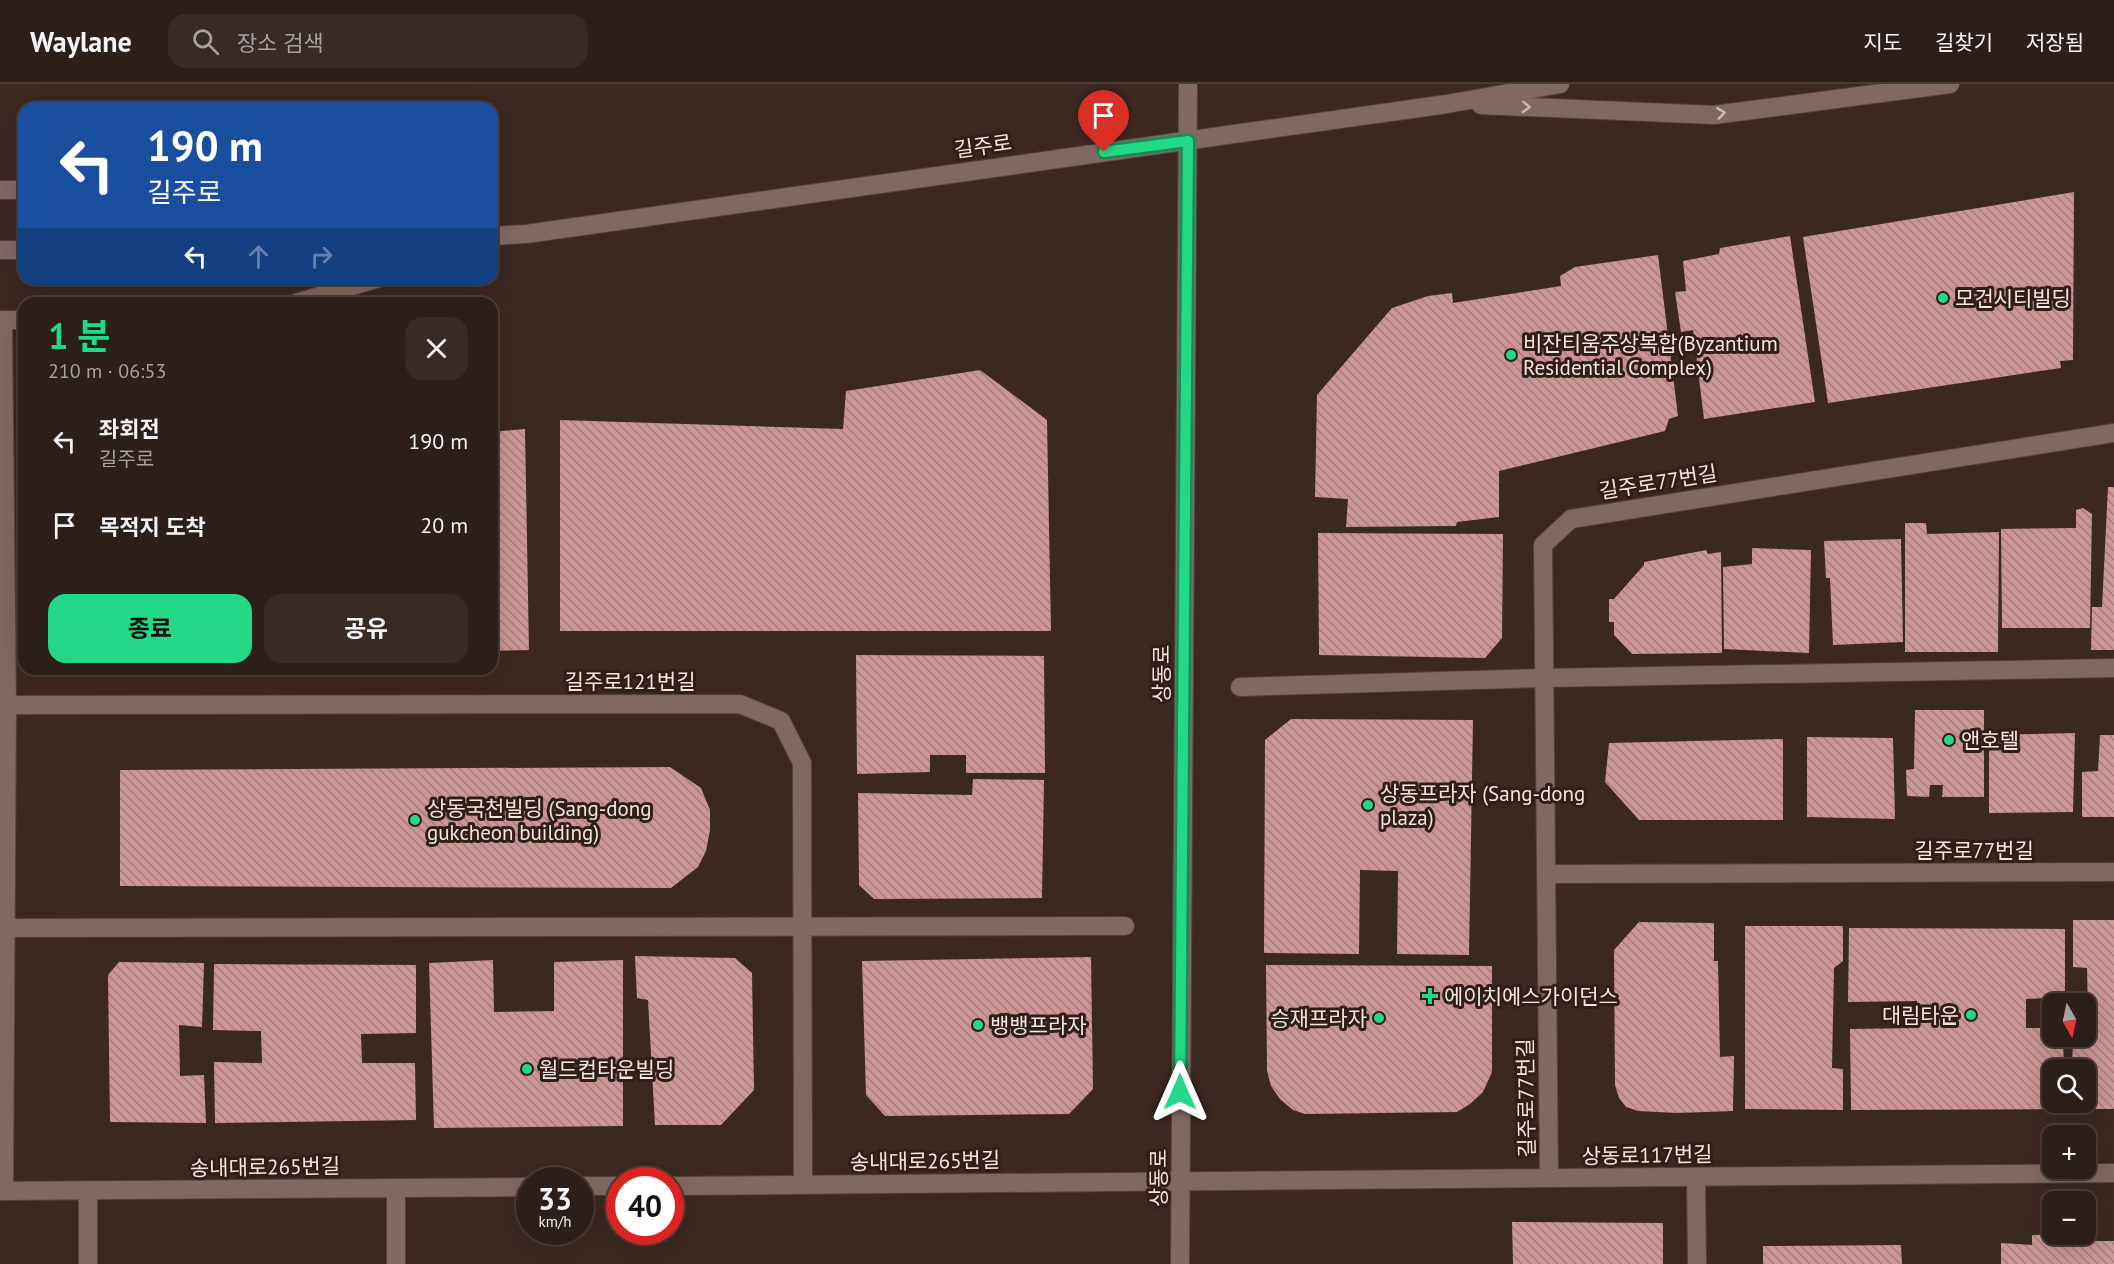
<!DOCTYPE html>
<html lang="ko">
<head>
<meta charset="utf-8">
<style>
	:root { --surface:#2c1e18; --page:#382b25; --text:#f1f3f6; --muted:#a6a2a2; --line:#483c37; --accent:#23d886 }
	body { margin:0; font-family:"PT Sans","Noto Sans KR",sans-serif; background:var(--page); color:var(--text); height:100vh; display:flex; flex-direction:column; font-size:22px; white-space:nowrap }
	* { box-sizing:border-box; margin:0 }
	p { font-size:20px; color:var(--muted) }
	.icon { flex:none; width:33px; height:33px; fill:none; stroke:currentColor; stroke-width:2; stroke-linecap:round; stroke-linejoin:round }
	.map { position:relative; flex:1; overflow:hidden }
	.drawer { position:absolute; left:18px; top:213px; width:480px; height:378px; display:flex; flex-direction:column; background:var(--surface); border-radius:18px; box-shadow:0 6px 24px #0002,0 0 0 2px var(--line) }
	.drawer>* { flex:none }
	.hud { position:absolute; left:18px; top:18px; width:480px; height:183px; border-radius:18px; box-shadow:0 6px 24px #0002,0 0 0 2px var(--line); background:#1a4fa0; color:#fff; overflow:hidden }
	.needle { width:39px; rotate:171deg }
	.tools { position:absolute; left:2042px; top:909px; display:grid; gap:12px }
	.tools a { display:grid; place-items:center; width:54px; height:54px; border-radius:12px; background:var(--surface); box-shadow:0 6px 24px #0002,0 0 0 2px var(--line); font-size:30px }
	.speed { position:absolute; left:516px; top:1083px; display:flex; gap:12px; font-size:30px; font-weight:700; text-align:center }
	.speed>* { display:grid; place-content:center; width:78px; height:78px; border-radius:50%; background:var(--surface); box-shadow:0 6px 24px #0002,0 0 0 2px var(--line); line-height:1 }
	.speed small { font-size:15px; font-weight:400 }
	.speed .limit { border:9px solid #d22; background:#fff; color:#111 }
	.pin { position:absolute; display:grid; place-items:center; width:51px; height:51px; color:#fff; margin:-62px -26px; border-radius:50% 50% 50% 0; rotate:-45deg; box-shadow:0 0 6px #0007 }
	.pin .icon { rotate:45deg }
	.me { position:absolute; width:66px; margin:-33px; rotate:0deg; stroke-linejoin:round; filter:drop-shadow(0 0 4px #0008) }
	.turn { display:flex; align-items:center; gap:21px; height:126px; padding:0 30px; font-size:27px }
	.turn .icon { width:78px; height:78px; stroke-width:2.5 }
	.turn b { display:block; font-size:42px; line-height:51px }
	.lanes { display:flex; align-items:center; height:57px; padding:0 30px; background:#0003; justify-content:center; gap:30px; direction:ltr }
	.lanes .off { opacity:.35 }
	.round { display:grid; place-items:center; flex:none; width:63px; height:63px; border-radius:18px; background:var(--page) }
	.summary { display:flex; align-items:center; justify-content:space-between; height:102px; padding:0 30px }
	h1 { font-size:36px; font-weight:700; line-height:45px; color:var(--accent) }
	.cta { display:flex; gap:12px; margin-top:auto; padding:12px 30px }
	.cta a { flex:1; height:69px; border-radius:18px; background:var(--accent); color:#111; font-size:24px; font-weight:700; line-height:69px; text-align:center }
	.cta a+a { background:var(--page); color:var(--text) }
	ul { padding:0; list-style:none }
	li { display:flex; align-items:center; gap:18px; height:84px; padding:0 30px }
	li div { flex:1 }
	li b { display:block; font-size:22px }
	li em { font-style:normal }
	header { display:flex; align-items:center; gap:36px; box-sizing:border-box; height:84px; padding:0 30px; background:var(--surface); border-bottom:2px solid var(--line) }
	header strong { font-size:28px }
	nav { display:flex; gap:33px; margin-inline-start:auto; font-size:21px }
	.search { width:420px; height:54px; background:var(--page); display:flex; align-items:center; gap:15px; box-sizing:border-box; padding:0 21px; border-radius:18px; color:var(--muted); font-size:22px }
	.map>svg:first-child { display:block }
	.building { fill:url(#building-back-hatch) }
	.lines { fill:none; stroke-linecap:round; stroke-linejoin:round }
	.minor-casing { stroke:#54433d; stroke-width:20 }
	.minor { stroke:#806960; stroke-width:18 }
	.oneway { stroke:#cbbab4 }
	.route-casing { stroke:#178c57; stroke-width:15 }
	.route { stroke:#23d886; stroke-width:10 }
	.poi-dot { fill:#23d886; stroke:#311e17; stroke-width:2 }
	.labels { text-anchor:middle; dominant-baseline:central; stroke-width:6; stroke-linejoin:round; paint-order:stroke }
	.street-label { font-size:21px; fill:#f3e6e1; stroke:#311e17 }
	.poi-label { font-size:21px; fill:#f3e6e1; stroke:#311e17; text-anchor:start }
</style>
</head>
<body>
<header>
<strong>Waylane</strong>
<div class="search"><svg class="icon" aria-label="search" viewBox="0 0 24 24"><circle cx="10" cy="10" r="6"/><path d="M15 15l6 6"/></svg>장소 검색</div>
<nav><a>지도</a><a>길찾기</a><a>저장됨</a></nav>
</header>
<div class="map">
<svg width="2114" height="1180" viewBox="0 0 2114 1180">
	<defs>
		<pattern id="building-back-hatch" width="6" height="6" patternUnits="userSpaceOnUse" patternTransform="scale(1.5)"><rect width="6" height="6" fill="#cb9694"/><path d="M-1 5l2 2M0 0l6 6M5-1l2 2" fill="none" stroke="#a47e7c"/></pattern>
	</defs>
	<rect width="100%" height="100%" fill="#3b2820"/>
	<!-- building -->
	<path class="building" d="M 2074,108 L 2073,276 L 2060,277 L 2061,284 L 1828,319 L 1803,153 Z
		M 1790,152 L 1815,318 L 1704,335 L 1693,246 L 1681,248 L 1675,208 L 1686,207 L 1683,177 L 1719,170 L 1720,164 Z
		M 1658,171 L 1678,332 L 1669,335 L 1665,347 L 1499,387 L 1499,433 L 1457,438 L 1456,442 L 1346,443 L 1348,415 L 1315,413 L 1317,311 L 1392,224 L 1428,212 L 1452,209 L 1453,219 L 1561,202 L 1560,192 L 1575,183 Z
		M 980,286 L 1047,336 L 1051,547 L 560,547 L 560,336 L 843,345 L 846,307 Z
		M 525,345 L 529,566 L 492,567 L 492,348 Z
		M 2108,403 L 2114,403 L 2114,566 L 2091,566 L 2092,523 L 2102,523 Z
		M 2083,424 L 2092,430 L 2090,544 L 2002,544 L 2001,445 L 2076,444 L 2076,426 Z
		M 1905,439 L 1926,439 L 1927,450 L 1999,448 L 1998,568 L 1905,568 Z
		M 1318,449 L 1503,450 L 1502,554 L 1485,574 L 1319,571 Z
		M 1901,455 L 1903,558 L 1833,561 L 1830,494 L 1826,494 L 1824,457 Z
		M 1752,464 L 1811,466 L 1809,569 L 1724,565 L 1723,483 L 1752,480 Z
		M 1706,466 L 1708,470 L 1721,468 L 1722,569 L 1632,570 L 1614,551 L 1614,538 L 1609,538 L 1609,515 L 1614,515 L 1644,481 L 1644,478 Z
		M 856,571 L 1044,572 L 1045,689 L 966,689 L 966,671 L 930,671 L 930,688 L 857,690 Z
		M 1915,626 L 1984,626 L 1984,713 L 1942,713 L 1943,701 L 1930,701 L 1929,713 L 1907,712 L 1906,686 L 1914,685 Z
		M 1291,635 L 1473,636 L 1469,871 L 1397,870 L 1398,787 L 1360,786 L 1359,870 L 1264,869 L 1265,656 Z
		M 2075,649 L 2073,728 L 1989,729 L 1989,651 Z
		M 2100,651 L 2114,651 L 2114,733 L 2082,733 L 2082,688 L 2098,687 Z
		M 1807,653 L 1893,654 L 1895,735 L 1807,733 Z
		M 1783,655 L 1783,736 L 1639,736 L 1605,698 L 1609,659 Z
		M 670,683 L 701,704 L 710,726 L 710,746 L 706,767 L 698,783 L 671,804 L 120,802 L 120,686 Z
		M 973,695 L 1044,696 L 1042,814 L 874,815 L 859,801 L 858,709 L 972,711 Z
		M 2073,836 L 2114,836 L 2114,1025 L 2072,1025 L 2072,1018 L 2085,1018 L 2085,986 L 2072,986 L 2073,952 L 2085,952 L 2085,932 L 2088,932 L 2087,884 L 2073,883 Z
		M 1639,838 L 1714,839 L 1714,877 L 1718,877 L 1720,973 L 1734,972 L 1733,1027 L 1677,1029 L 1638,1027 L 1626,1023 L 1619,1014 L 1615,1001 L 1614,866 Z
		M 1745,842 L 1843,842 L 1843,877 L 1834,884 L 1832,984 L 1843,985 L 1843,1026 L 1745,1025 Z
		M 1849,844 L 2065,845 L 2065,913 L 2026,915 L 2026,944 L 2052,944 L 2052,952 L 2063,952 L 2064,986 L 2052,986 L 2052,1018 L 2065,1018 L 2065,1025 L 1851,1026 L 1850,945 L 1916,944 L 1917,917 L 1848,918 Z
		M 635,872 L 735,874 L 752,889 L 754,1006 L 721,1041 L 655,1041 L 648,916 L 637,914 Z
		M 1091,873 L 1093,1005 L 1069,1030 L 885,1032 L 866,1011 L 862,877 Z
		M 493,876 L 494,928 L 554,927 L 554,878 L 623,876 L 623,1042 L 434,1044 L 429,879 Z
		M 119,878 L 204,879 L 202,943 L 179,941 L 180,992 L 204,991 L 206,1039 L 110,1038 L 108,891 Z
		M 214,880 L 416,881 L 416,949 L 361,950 L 362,979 L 415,979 L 416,1036 L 215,1039 L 214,978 L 262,979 L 261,947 L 213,946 Z
		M 1266,881 L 1492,882 L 1492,988 L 1483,1008 L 1470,1020 L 1457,1028 L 1305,1030 L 1293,1026 L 1280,1015 L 1271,1002 L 1267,987 Z
		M 1512,1138 L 1663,1139 L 1663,1180 L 1513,1180 Z
		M 2078,1150 L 2079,1157 L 2114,1157 L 2114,1180 L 2001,1180 L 2001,1159 L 2032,1161 L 2032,1151 Z
		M 1901,1161 L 1902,1180 L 1763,1180 L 1763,1162 Z"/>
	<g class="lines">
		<defs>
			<path id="minor" d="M 1481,21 L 1714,31 L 1950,0
				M 0,106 L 24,106
				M 492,152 L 526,150 L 1447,20 L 1560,0
				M 0,166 L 24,166
				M 296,219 L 376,195
				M 0,236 L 24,236
				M 3,236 L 7,621 L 4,1107
				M 1240,603 L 1544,594 L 2114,584
				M 0,621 L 740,620 L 781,637 L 802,679 L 803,1101
				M 1546,790 L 2114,788
				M 0,844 L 1125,842
				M 1696,1093 L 1697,1180
				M 1549,1094 L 1543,461 L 1571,435 L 2114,349
				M 580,1102 L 620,1102
				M 670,1102 L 2114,1089
				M 396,1104 L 396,1180
				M 0,1107 L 530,1103
				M 88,1107 L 88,1180
				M 1180,1180 L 1188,0"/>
		</defs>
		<!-- minor casing -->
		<use href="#minor" class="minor-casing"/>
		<!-- minor -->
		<use href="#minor" class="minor"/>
	</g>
	<!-- one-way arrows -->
	<defs><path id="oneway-chevron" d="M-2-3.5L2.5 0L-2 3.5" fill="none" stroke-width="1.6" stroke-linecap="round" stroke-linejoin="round" transform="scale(1.5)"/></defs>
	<g class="oneway">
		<use href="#oneway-chevron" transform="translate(1526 23) rotate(2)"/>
		<use href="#oneway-chevron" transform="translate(1721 29) rotate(-7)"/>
	</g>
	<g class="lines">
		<defs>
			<path id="route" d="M 1104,68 L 1188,57 L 1180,1008"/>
		</defs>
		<!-- route casing -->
		<use href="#route" class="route-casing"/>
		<!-- route -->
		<use href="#route" class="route"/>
	</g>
	<!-- markers -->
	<g class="poi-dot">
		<circle cx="1943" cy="214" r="6"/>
		<circle cx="1511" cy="271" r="6"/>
		<circle cx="1949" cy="656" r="6"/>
		<circle cx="1368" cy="721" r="6"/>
		<circle cx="415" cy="736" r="6"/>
		<path d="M1427 903h6v6h6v6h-6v6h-6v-6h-6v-6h6z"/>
		<circle cx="1971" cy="931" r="6"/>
		<circle cx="1379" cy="934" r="6"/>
		<circle cx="978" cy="941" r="6"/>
		<circle cx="527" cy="985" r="6"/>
	</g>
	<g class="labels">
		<!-- street labels -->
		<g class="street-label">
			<text transform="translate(983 62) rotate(-8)">길주로</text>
			<text transform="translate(1658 398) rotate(-9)">길주로77번길</text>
			<text transform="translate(1161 590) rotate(-90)">상동로</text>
			<text x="630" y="597">길주로121번길</text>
			<text x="1974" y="766">길주로77번길</text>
			<text transform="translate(1526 1014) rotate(-91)">길주로77번길</text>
			<text transform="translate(1647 1071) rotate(-1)">상동로117번길</text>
			<text transform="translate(925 1077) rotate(-1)">송내대로265번길</text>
			<text transform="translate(265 1083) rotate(-1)">송내대로265번길</text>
			<text transform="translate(1158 1094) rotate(-90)">상동로</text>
		</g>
		<!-- poi labels -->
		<g class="poi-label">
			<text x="1955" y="214">모건시티빌딩</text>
			<text x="1523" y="259">비잔티움주상복합(Byzantium<tspan x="1523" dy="24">Residential Complex)</tspan></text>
			<text x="1961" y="656">앤호텔</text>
			<text x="1380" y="709">상동프라자 (Sang-dong<tspan x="1380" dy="24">plaza)</tspan></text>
			<text x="427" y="724">상동국천빌딩 (Sang-dong<tspan x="427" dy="24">gukcheon building)</tspan></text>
			<text x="1444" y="912">에이치에스가이던스</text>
			<text x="1959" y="931" text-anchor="end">대림타운</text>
			<text x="1367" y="934" text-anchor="end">승재프라자</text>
			<text x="990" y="941">뱅뱅프라자</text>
			<text x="539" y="985">월드컵타운빌딩</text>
		</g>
	</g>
</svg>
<div class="tools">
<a><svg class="needle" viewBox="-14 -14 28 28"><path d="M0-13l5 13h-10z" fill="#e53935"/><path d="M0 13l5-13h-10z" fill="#a6a2a2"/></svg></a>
<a><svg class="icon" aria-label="search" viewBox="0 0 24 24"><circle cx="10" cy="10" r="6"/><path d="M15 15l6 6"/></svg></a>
<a>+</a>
<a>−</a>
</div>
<div class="speed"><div>33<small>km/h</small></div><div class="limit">40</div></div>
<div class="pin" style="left:1104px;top:68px;background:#d93025"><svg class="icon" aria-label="arrive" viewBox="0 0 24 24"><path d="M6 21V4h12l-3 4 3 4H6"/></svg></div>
<svg class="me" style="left:1180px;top:1008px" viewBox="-20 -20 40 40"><path d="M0-17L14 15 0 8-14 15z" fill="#23d886" stroke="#fff" stroke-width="4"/></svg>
<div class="hud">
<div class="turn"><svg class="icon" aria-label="left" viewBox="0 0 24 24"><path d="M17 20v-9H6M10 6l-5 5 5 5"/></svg><div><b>190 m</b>길주로</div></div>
<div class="lanes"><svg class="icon" aria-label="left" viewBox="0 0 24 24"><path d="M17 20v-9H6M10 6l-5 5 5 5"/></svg><svg class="icon off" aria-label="ahead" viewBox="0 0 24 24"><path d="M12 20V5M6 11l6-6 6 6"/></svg><svg class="icon off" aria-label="right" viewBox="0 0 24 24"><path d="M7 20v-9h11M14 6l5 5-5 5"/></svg></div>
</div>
<section class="drawer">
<div class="summary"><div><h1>1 분</h1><p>210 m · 06:53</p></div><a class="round"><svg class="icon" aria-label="close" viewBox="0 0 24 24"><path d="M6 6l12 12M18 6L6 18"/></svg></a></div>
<ul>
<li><svg class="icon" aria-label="left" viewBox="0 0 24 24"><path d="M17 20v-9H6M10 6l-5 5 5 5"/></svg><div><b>좌회전</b><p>길주로</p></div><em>190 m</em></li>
<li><svg class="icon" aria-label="arrive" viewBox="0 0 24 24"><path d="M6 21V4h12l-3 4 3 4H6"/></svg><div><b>목적지 도착</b></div><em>20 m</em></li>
</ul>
<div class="cta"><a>종료</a><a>공유</a></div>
</section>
</div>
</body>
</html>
